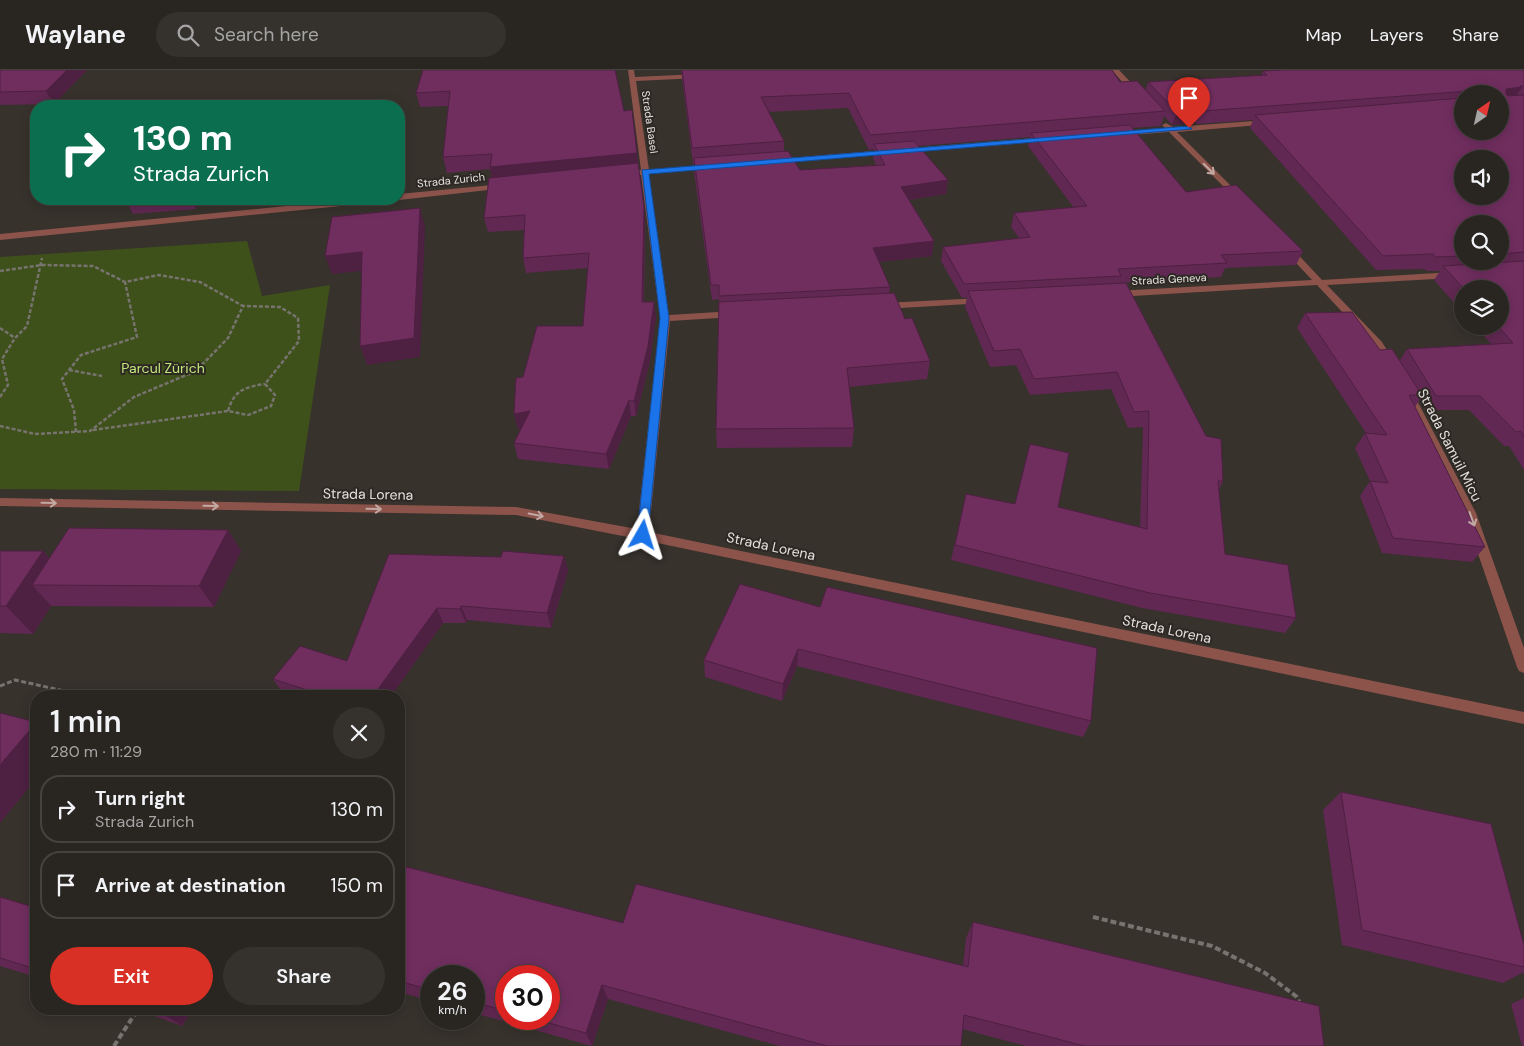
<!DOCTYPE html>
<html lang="en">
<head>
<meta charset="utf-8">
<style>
	:root { --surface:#292621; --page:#35322e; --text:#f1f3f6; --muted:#a5a5a5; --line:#45433f; --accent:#d93025 }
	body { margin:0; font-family:"DM Sans",sans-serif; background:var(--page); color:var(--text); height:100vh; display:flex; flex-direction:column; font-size:19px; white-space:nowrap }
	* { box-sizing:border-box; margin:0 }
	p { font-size:16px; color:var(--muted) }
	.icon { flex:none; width:28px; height:28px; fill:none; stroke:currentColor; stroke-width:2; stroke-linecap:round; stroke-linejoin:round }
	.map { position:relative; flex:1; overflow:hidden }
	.details { position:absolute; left:30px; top:620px; width:375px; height:325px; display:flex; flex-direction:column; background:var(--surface); border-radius:20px; box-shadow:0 2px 12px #0003,0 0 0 1px var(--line) }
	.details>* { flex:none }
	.hud { position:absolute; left:30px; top:30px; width:375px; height:105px; border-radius:20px; box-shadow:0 2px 12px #0003,0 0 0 1px var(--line); background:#0b6e4f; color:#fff; overflow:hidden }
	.needle { width:32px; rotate:34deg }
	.tools { position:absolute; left:1454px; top:15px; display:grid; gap:10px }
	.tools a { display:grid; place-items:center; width:55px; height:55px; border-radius:50%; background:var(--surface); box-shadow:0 2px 12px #0003,0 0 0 1px var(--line); font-size:25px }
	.speed { position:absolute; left:420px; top:895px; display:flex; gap:10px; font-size:25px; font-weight:700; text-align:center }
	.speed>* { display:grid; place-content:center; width:65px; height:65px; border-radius:50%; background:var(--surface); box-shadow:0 2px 12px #0003,0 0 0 1px var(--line); line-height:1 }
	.speed small { font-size:12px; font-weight:400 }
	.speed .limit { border:8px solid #d22; background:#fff; color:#111 }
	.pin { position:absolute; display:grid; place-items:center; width:42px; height:42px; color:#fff; margin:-51px -21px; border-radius:50% 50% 50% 0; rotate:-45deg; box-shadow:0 0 5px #0007 }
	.pin .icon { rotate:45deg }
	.me { position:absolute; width:55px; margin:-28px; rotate:6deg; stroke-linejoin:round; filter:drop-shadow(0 0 4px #0008) }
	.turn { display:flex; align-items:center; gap:18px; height:105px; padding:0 20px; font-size:22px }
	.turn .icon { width:65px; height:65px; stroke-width:2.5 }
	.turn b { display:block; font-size:35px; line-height:42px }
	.round { display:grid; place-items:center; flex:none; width:52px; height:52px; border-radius:26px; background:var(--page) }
	.headline { display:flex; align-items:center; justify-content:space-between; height:85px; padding:0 20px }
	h1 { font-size:30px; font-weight:600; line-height:38px }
	.action { display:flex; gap:10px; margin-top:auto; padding:10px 20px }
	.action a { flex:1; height:58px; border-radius:30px; background:var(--accent); color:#fff; font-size:20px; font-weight:600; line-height:58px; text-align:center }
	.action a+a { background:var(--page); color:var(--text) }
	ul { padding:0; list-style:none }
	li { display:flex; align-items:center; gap:15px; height:68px; margin:0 10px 8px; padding:0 10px; border:2px solid var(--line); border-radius:20px }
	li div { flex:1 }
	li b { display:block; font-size:19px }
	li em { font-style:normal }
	header { display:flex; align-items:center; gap:30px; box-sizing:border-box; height:70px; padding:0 25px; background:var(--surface); border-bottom:1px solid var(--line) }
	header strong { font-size:24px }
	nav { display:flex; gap:28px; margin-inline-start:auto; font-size:18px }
	.search { width:350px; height:45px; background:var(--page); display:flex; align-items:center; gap:12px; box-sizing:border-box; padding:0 18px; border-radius:28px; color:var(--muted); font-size:19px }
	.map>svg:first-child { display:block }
	.green { fill:#3f511a }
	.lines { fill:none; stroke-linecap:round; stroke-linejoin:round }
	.path-far2 { stroke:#77736e; stroke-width:2.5; stroke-dasharray:4 2; stroke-linecap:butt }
	.path-far1 { stroke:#77736e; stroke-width:3; stroke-dasharray:5 2.5; stroke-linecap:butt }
	.path { stroke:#77736e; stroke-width:4; stroke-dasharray:6 3; stroke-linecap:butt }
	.minor { fill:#8c534b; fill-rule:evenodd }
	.wall { fill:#602852; fill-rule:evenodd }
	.shaded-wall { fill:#4e2042 }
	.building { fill:#702e5f; stroke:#4e2042; fill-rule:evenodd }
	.oneway { stroke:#c1a8a3 }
	.route { fill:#1a73e8; stroke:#114b97 }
	.labels { text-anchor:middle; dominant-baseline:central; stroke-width:4; stroke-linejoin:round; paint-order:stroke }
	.far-street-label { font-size:11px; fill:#e5e1de; stroke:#2d2823 }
	.park-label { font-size:14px; fill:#c0e77a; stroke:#2d2823 }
	.street-label { font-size:14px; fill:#e5e1de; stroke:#2d2823 }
</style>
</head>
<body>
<header>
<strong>Waylane</strong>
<div class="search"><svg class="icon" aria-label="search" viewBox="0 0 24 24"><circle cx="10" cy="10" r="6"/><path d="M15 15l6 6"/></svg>Search here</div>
<nav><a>Map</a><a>Layers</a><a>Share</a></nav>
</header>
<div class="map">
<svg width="1524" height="976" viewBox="0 0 1524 976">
	<rect width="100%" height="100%" fill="#37322c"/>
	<!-- green -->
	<path class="green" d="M 247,171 L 262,226 L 330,215 L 299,421 L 0,419 L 0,187 Z"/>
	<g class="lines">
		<!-- path-far2 -->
		<path class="path-far2" d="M 0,201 L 42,195 L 93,196 L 125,212 L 159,205 L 200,212 L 243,236 L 228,268 L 196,301 L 134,327 L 90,361 L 35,364 L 0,356
			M 0,258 L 15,268
			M 69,300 L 102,306
			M 0,327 L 8,315 L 2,289 L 15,268 L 27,256 L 42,188
			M 228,341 C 234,320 245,317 265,314
			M 93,360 L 228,341 L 248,345 L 271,336 L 275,325 L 265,314 L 299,271 L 298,248 L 280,237 L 243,236
			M 76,362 L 74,340 L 62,309 L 81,285 L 137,267 L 125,212"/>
		<!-- path-far1 -->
		<path class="path-far1" d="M 0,616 L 15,610 L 87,626"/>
		<!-- path -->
		<path class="path" d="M 1093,847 L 1212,876 L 1265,903 L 1297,927 L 1300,934
			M 114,976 L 138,939"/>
		<!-- minor -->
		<path class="minor" d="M 628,0 L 634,0 L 635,7 L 699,4 L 702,6 L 699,8 L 636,11 L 649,100 L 710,95 L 714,97 L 710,99 L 649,104 L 669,245 L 734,241 L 739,244 L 734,247 L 670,251 L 649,462 L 1524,642 L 1524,654 L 643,470 L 516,445 L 0,436 L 0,428 L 516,437 L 637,459 L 660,248 L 641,105 L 623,106 L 619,104 L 623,102 L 641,100 Z
			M 1112,0 L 1119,0 L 1140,22 L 1140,26 L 1134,26 Z
			M 1268,50 L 1272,52 L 1271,54 L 1177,62 L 1241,126 L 1241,130 L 1238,131 L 1169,62 L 1118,66 L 1114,64 L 1118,62 L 1165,58 L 1162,55 L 1166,53 L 1173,57 Z
			M 1046,67 L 1050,69 L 1049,71 L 777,93 L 773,91 L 777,89 Z
			M 503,114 L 507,116 L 506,118 L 399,130 L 396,129 L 399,129 L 399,124 Z
			M 358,129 L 385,129 L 381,132 L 0,170 L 0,164 Z
			M 1287,175 L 1290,176 L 1322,210 L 1453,202 L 1458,205 L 1453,208 L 1327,215 L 1382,272 L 1395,293 L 1390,296 L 1386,295 L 1374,276 L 1317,215 L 1116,227 L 1111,224 L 1116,221 L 1312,210 L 1284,180 L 1283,178 Z
			M 982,228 L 985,229 L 985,233 L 884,239 L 879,236 L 884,233 Z
			M 1407,318 L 1412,321 L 1476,443 L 1524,578 L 1524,603 L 1519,601 L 1517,597 L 1464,443 L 1402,321 Z"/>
	</g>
	<!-- wall -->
	<path class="wall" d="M 0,0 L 87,0 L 54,34 L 0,35 Z
		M 423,0 L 639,98 L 645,151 L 644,232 L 656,247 L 650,291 L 636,346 L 631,346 L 609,399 L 518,389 L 514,373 L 521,358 L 518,359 L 514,344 L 523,307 L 583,256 L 588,198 L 526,203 L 523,188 L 525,160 L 488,162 L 484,148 L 492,108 L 490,99 L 447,103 L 443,87 L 448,36 L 420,37 L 416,23 Z
		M 681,0 L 1112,0 L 1120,12 L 1146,20 L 1148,12 L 1261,6 L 1263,1 L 1524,0 L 1524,400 L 1509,376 L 1504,376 L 1469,340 L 1426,340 L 1420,329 L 1415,337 L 1485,477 L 1472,492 L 1382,483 L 1360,426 L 1370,411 L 1355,378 L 1365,363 L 1366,363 L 1297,258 L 1305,243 L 1380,280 L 1400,290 L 1407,279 L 1491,274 L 1475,256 L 1500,256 L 1500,219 L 1462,219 L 1462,242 L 1434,210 L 1440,201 L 1427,201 L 1424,199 L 1376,200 L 1250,58 L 1253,50 L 1197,54 L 1195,52 L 1172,55 L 1164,46 L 1161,56 L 1132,58 L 1186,122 L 1303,181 L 1296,195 L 1225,198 L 1221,207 L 1119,213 L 1223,411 L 1219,420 L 1225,484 L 1296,548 L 1285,563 L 1142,538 L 951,490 L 966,424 L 1015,434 L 1030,374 L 1058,437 L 1140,457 L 1143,357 L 1128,358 L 1111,319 L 1030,325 L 1016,295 L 990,297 L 965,237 L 967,227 L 962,228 L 941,191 L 943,177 L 1019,168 L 1011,157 L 1014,143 L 1074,138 L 1028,76 L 1030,67 L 918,76 L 948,110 L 946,124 L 909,130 L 932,186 L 879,192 L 890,217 L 889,223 L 930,291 L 927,309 L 849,317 L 854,358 L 852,377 L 717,378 L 716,359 L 719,229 L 712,230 L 694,102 L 694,94 L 693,94 ZM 1462,24 L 1500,24 L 1462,61 ZM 848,38 L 869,80 L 874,79 L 873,88 L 876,95 L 800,100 L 784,81 L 784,71 L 768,42 ZM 1462,154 L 1500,154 L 1500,191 L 1462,191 Z
		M 127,129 L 200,129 L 196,139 L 133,144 L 126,131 Z
		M 228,460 L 241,481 L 214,537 L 51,536 L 33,564 L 0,563 L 0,481 L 43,481 L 49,488 Z
		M 564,486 L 568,501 L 551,558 L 467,550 L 466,553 L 443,553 L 391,626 L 293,626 L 283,623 L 273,609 L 347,591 L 501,487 Z
		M 740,514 L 1091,651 L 1083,667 L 797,596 L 782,631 L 705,607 L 704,590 Z
		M 1341,722 L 1524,875 L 1524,902 L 1503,913 L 1342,875 L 1323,740 Z
		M 399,795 L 623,853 L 963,896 L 966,868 L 973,852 L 1324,976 L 1026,976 L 962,959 L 961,976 L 780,976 L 608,929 L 592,976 L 474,943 L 474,906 L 431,906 L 431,931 L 399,922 ZM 506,906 L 549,949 L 506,949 Z
		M 0,827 L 36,838 L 36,907 L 0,896 Z
		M 1524,928 L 1524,976 L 1522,976 L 1511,934 Z
		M 135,939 L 193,939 L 182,956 Z"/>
	<!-- shaded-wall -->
	<path class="shaded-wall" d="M 67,0 L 87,0 L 54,34 L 46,21 Z
		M 1522,17 L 1514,30 L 1500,32 L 1506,19 Z
		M 1199,39 L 1195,52 L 1172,55 L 1177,42 Z
		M 637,83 L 639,98 L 493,113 L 490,97 Z
		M 948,110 L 946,124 L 900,131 L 901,117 Z
		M 190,129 L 200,129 L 196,139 Z
		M 644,137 L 645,151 L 643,247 L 642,232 Z
		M 420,138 L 425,157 L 420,287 L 367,295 L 360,276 Z
		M 934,171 L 932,186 L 872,193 L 873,178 Z
		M 362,182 L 369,200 L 332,204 L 325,186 Z
		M 654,232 L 656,247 L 650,291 L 636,346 L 634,331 Z
		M 629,330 L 631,346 L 609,399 L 606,384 Z
		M 530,341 L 533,356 L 518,359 L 514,344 Z
		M 228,460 L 241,481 L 214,537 L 199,516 Z
		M 43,481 L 68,509 L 32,515 L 51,536 L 33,564 L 6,536 Z
		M 564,486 L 568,501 L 551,558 L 547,543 Z
		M 461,536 L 467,550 L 466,553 L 460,539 Z
		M 437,538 L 443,553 L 391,626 L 373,626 Z
		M 798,579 L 797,596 L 782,631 L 783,614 Z
		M 36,653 L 36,709 L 0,753 L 0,695 Z
		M 602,915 L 608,929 L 592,976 L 586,963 Z
		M 155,939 L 193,939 L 182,956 Z"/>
	<!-- building -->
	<path class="building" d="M 0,0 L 67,0 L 46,21 L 0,22 Z
		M 423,0 L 615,0 L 624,41 L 632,40 L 637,83 L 490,97 L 492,84 L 443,87 L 450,21 L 416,23 Z
		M 682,0 L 1112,0 L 1120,12 L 1137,11 L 1165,41 L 870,65 L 849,23 L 761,27 L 784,71 L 692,78 Z
		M 1283,0 L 1524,0 L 1524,16 L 1520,16 L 1522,17 L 1506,19 L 1506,24 L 1508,26 L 1524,25 L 1524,182 L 1500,184 L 1500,154 L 1462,154 L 1462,186 L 1435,187 L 1433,184 L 1383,186 L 1255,45 L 1462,28 L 1462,61 L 1500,61 L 1500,24 L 1470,24 L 1470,21 L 1202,41 L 1199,39 L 1177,42 L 1148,12 L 1267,5 L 1263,1 ZM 1462,89 L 1500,89 L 1500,126 L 1462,126 Z
		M 1130,55 L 1186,122 L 1236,115 L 1303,181 L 1221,185 L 1227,193 L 1118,199 L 1121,206 L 964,214 L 943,177 L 1030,167 L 1014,143 L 1087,136 L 1031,63 Z
		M 914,71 L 948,110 L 901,117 L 934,171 L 873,178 L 890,217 L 719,226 L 719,215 L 711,215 L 694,88 L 788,81 L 800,100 L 885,95 L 874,74 Z
		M 638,93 L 644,137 L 642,232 L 654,232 L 648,276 L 634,331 L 629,330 L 606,384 L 514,373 L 530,341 L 514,344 L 516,308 L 523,307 L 537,256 L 583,256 L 589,183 L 523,188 L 525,145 L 484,148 L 489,108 Z
		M 127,129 L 153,129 L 126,131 Z
		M 420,138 L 414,268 L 360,276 L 362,182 L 325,186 L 332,147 Z
		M 1524,191 L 1524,367 L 1521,361 L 1516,362 L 1480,326 L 1436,326 L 1407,279 L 1513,273 L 1498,256 L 1500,256 L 1500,219 L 1464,219 L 1443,196 Z
		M 1126,213 L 1206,366 L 1221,369 L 1223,411 L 1218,411 L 1225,484 L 1288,495 L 1296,548 L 1150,523 L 955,475 L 966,424 L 1015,434 L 1030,374 L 1069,383 L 1058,437 L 1147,459 L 1149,341 L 1134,342 L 1117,302 L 1034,309 L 1020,279 L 994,281 L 968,221 Z
		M 894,223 L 905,249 L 912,248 L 930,291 L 847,298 L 854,358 L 716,359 L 719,232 Z
		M 1352,242 L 1380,280 L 1392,279 L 1420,322 L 1422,325 L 1409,325 L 1485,477 L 1393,468 L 1370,411 L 1388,413 L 1365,363 L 1387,365 L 1305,243 Z
		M 69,458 L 228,460 L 199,516 L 32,515 Z
		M 0,481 L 43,481 L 6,536 L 0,536 Z
		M 503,481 L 564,486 L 547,543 L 461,536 L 460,539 L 437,538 L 373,626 L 326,626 L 273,609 L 300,576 L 347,591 L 389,484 L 501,487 Z
		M 740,514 L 820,537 L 827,517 L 1097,578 L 1091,651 L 798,579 L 783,614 L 704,590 Z
		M 0,643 L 36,652 L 36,653 L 0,695 Z
		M 1341,722 L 1491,754 L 1524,875 L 1524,897 L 1362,860 Z
		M 399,795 L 623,853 L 636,814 L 968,897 L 973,852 L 1319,936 L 1324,976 L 1085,976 L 964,945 L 961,976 L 827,976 L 602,915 L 586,963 L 534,949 L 549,949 L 549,906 L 506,906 L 506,941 L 474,932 L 474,906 L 431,906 L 431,920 L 399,911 Z
		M 0,827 L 36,838 L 36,899 L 0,888 Z"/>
	<!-- one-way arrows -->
	<defs><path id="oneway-shaft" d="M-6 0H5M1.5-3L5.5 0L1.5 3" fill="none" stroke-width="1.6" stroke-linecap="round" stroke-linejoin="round" transform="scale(1.25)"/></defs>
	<g class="oneway">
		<use href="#oneway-shaft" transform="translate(1209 99) rotate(45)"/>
		<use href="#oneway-shaft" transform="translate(49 433) rotate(1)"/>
		<use href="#oneway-shaft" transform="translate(211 436) rotate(1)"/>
		<use href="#oneway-shaft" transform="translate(374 439) rotate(1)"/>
		<use href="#oneway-shaft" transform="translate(536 445) rotate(11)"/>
		<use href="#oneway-shaft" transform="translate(1472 449) rotate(70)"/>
	</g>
	<!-- route -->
	<path class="route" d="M 1189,56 L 1192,59 L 649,104 L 669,248 L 648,465 L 647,468 L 639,468 L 637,465 L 660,248 L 642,100 Z"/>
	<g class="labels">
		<!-- far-street labels -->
		<g class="far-street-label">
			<text transform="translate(650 52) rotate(82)">Strada Basel</text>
			<text transform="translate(451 110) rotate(-6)">Strada Zurich</text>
			<text transform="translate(1169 209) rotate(-3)">Strada Geneva</text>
		</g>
		<!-- park labels -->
		<g class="park-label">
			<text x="163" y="298">Parcul Zürich</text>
		</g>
		<!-- street labels -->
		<g class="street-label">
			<text transform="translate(1450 375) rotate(63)">Strada Samuil Micu</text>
			<text transform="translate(368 424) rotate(1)">Strada Lorena</text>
			<text transform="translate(771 476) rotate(12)">Strada Lorena</text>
			<text transform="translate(1167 559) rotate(12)">Strada Lorena</text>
		</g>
	</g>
</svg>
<div class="tools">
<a><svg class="needle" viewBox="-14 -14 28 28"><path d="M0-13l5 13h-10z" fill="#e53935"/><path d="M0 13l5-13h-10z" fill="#a5a5a5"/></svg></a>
<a><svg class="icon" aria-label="sound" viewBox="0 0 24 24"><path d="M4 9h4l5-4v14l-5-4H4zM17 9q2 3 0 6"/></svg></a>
<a><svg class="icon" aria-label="search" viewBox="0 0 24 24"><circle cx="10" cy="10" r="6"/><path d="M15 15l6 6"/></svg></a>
<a><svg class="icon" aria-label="layers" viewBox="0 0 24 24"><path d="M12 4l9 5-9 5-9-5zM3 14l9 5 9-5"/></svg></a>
</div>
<div class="speed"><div>26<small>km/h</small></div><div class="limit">30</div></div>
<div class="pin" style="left:1189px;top:58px;background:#d93025"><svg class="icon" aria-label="arrive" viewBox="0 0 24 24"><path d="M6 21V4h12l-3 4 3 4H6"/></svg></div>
<svg class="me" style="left:643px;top:465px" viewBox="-20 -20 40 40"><path d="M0-17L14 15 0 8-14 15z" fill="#1a73e8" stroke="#fff" stroke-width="4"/></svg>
<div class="hud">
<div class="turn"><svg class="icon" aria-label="right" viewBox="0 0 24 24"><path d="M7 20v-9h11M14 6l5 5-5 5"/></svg><div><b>130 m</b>Strada Zurich</div></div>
</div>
<section class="details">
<div class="headline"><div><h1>1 min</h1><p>280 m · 11:29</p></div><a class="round"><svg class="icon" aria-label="close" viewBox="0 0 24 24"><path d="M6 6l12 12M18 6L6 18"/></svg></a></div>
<ul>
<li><svg class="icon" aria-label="right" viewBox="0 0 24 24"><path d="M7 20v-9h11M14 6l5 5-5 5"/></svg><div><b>Turn right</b><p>Strada Zurich</p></div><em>130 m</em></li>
<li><svg class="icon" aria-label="arrive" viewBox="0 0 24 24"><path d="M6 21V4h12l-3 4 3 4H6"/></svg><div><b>Arrive at destination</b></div><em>150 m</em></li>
</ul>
<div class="action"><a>Exit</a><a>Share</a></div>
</section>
</div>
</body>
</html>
